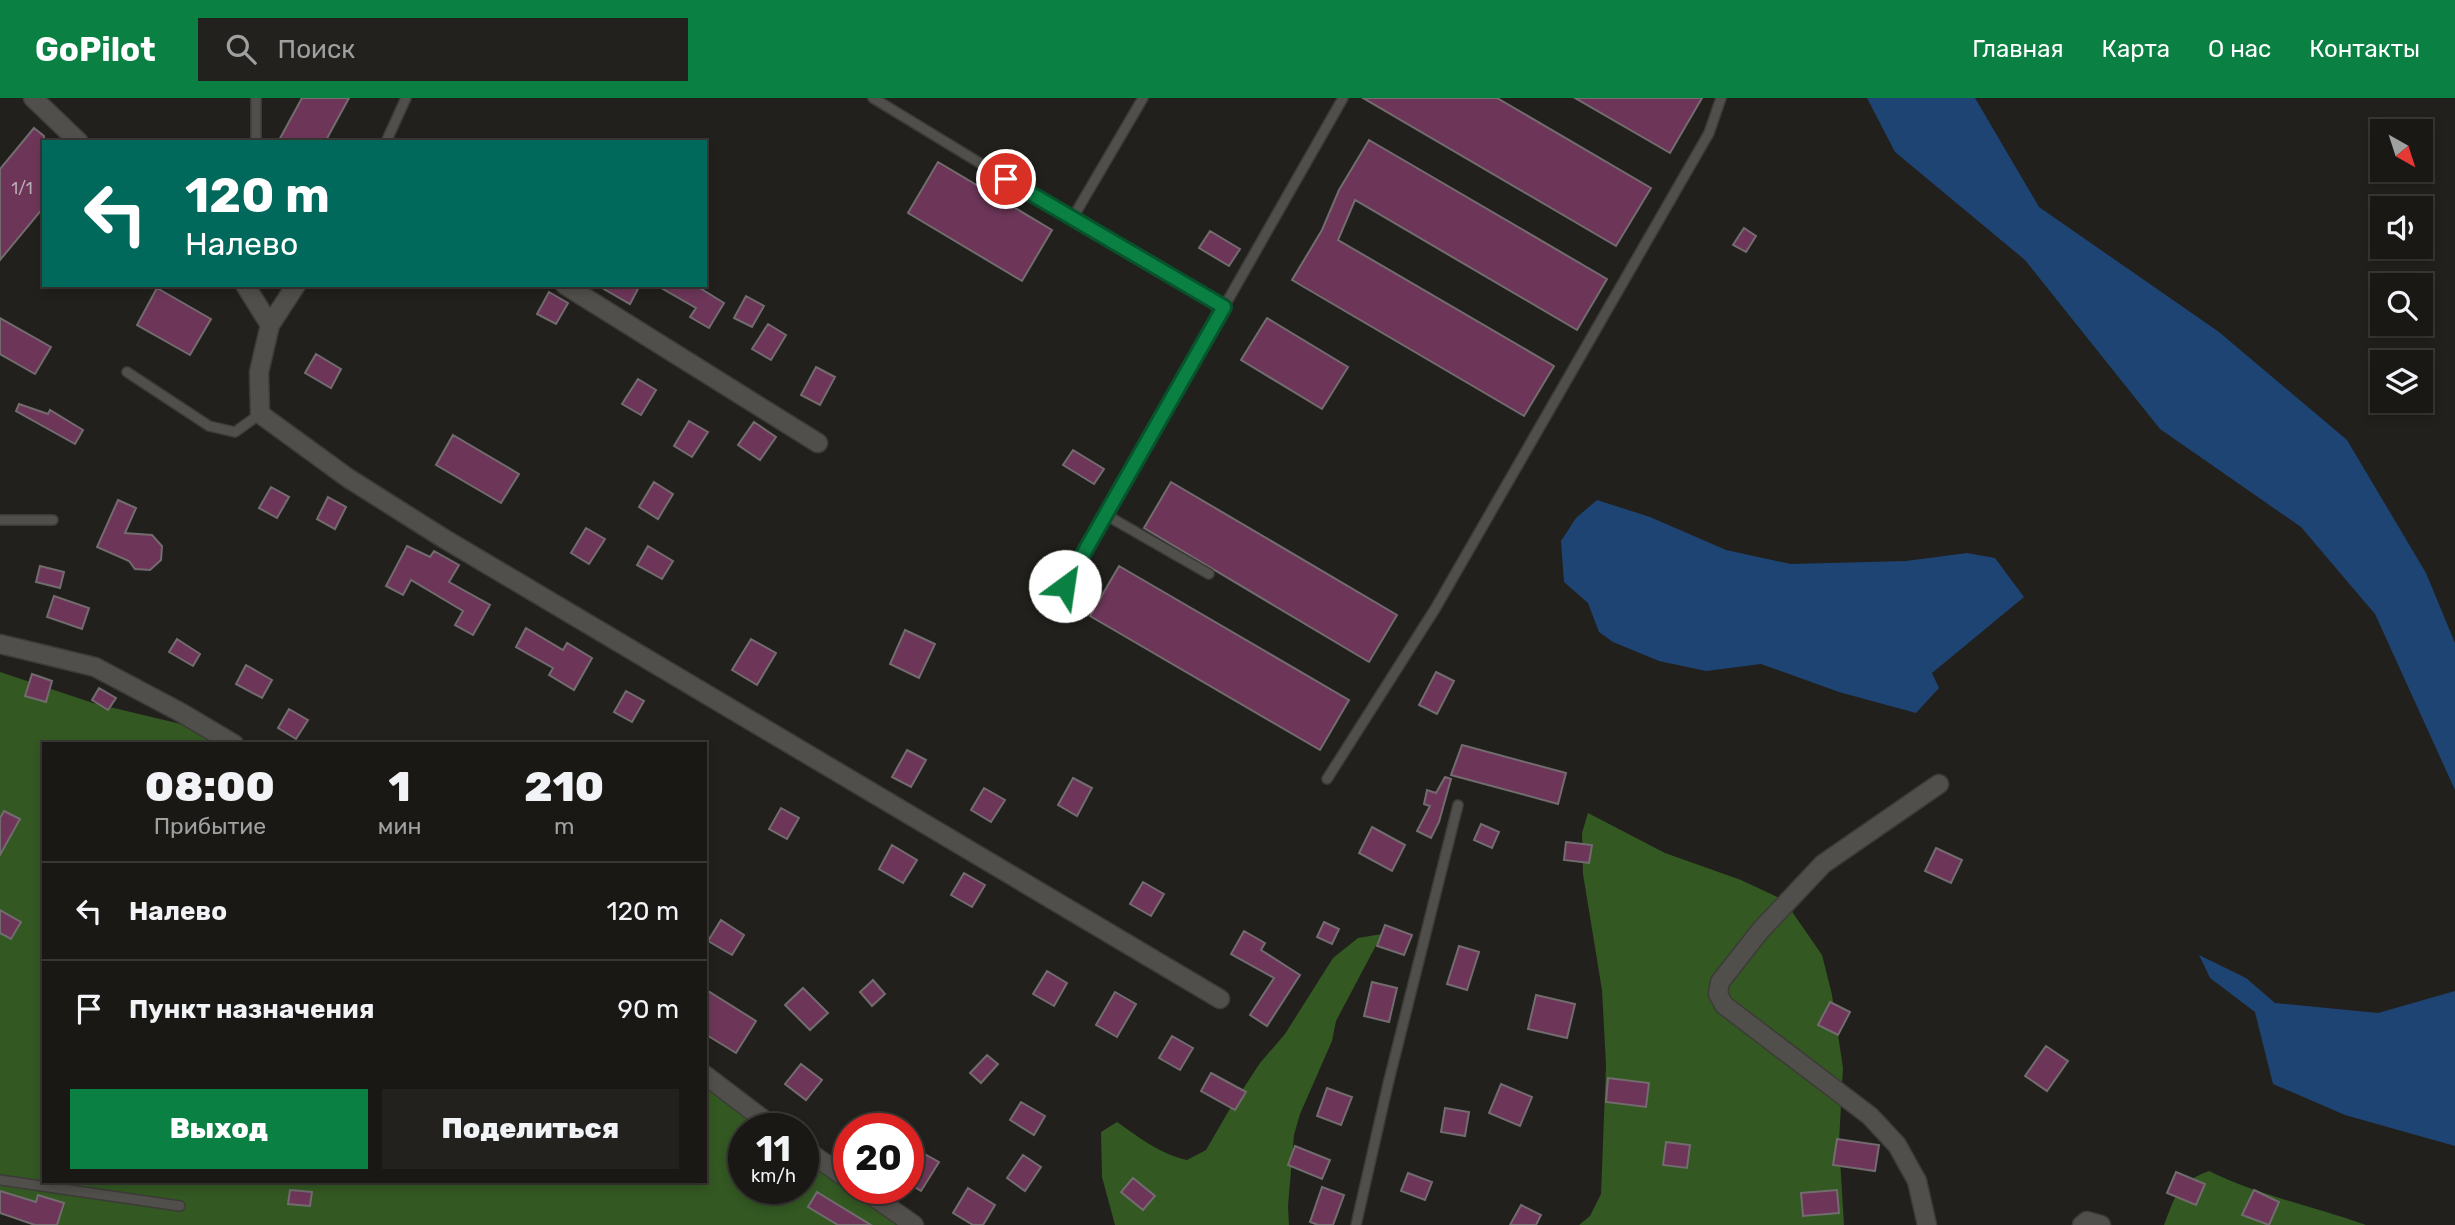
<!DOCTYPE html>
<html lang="ru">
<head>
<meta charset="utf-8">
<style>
	:root { --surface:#1a1815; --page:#23211e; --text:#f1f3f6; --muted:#9fa0a0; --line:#383734; --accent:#0b8043 }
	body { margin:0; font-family:Rubik,sans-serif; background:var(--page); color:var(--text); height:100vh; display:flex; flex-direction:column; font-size:26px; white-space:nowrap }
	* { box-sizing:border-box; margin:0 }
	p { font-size:23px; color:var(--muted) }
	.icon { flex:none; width:38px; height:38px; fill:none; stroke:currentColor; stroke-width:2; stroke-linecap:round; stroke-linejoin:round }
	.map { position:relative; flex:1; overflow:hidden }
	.drawer { position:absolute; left:42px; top:644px; width:665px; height:441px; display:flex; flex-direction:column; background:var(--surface); border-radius:0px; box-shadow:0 4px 10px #0003,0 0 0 2px var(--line) }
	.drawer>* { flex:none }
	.hud { position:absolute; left:42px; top:42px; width:665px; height:147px; border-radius:0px; box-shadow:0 4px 10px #0003,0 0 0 2px var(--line); background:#00695c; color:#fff; overflow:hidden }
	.needle { width:46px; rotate:141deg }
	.controls { position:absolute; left:2370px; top:21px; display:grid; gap:14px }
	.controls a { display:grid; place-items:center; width:63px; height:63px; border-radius:0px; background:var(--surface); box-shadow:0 4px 10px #0003,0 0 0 2px var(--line); font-size:35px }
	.speed { position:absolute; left:728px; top:1015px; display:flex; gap:14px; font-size:35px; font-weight:700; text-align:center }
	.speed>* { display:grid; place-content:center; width:91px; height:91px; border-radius:50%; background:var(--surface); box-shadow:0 4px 10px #0003,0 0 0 2px var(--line); line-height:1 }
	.speed small { font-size:18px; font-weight:400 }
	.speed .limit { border:10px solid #d22; background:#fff; color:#111 }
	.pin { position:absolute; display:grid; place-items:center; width:60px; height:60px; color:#fff; margin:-30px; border:4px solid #fff; border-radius:50%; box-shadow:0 2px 7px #0007 }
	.me { position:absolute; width:77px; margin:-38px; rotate:31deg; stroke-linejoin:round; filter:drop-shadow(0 0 5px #0008) }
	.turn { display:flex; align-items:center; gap:24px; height:147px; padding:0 28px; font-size:32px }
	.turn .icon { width:91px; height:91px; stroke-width:2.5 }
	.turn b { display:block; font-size:49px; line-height:60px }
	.eta { display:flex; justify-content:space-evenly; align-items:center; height:119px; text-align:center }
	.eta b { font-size:42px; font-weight:800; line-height:49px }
	.button { display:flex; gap:14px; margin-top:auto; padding:14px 28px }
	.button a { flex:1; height:80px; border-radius:0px; background:var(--accent); color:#fff; font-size:28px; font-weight:800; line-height:80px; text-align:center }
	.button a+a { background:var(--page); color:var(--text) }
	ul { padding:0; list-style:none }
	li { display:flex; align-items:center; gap:21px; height:98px; padding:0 28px; border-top:2px solid var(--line) }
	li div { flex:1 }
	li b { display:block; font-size:26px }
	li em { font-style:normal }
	header { display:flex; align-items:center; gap:42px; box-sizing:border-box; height:98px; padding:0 35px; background:var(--accent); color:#fff }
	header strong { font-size:33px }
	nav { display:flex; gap:38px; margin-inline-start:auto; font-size:24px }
	.search { width:490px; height:63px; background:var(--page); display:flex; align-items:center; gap:18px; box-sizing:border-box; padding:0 24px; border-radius:0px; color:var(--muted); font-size:26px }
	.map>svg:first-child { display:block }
	.forest { fill:#335822 }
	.water { fill:#1d4473 }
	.building { fill:#6d3659; stroke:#726c6f; stroke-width:2 }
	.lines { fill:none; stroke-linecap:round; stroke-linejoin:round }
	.lane-casing { stroke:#3c3b38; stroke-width:12 }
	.street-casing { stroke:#3c3b38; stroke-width:21 }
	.lane { stroke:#514f4b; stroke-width:9 }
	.street { stroke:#514f4b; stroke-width:18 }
	.route-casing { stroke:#07532c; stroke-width:18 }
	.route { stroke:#0b8043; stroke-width:12 }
	.labels { text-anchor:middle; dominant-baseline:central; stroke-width:6; stroke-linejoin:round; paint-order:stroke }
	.number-label { font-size:16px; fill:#bcaeb5 }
</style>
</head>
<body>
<header>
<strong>GoPilot</strong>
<div class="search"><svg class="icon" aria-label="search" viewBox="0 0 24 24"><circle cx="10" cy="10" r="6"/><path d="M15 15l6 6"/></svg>Поиск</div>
<nav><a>Главная</a><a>Карта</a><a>О нас</a><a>Контакты</a></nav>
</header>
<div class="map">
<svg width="2455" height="1127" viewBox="0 0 2455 1127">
	<rect width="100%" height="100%" fill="#22201c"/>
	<!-- forest -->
	<path class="forest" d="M 0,574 L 93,605 L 185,627 L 235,646 L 44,646 L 44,1083 L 705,1083 L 705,974 L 784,1031 L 744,1031 L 744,1090 L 803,1090 L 803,1043 L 849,1090 L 865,1090 L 903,1127 L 44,1127 L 0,1116 Z
		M 1588,715 L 1665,755 L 1741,782 L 1784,802 L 1822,857 L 1832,897 L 1843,970 L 1839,1044 L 1844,1127 L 1579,1127 L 1590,1118 L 1601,1096 L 1606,967 L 1602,892 L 1583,776 L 1582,735 Z
		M 1382,836 L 1336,923 L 1332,943 L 1300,1016 L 1294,1037 L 1288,1108 L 1289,1127 L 1115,1127 L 1102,1079 L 1101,1034 L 1117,1024 C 1140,1040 1160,1056 1187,1062 L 1206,1052 L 1228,1014 L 1260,965 L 1285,936 L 1333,860 L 1358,840 Z
		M 2209,1073 C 2259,1098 2314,1108 2366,1127 L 2164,1127 C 2176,1097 2177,1085 2209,1073 Z"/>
	<!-- water -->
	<path class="water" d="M 1867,0 L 1975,0 L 2039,109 L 2219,234 L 2347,342 L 2426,475 L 2455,545 L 2455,692 L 2375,516 L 2301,429 L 2160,331 L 2025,162 L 1895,54 Z
		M 1597,402 L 1650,419 L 1726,452 L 1791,466 L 1906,463 L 1967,455 L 1995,460 L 2024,499 L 1932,575 L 1939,590 L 1916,615 L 1839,594 L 1761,566 L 1706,573 L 1659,563 L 1613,544 L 1599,534 L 1588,505 L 1564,484 L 1561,443 L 1576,420 Z
		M 2199,857 L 2246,880 L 2275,905 L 2378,915 L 2455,893 L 2455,1048 L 2345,1017 L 2273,986 L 2255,914 L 2210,880 Z"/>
	<!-- building -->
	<path class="building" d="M 302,0 L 349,0 L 325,44 L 278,44 Z
		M 1363,0 L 1497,0 L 1651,90 L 1616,148 Z
		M 1575,0 L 1702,0 L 1670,55 Z
		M 34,30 L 44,38 L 44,109 L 0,162 L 0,71 Z
		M 1369,42 L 1607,181 L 1577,232 L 1355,102 L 1338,142 L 1554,268 L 1524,318 L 1292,182 L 1322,132 L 1339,92 Z
		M 938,64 L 1052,132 L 1022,183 L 908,115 Z
		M 1744,130 L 1756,138 L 1746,154 L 1733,147 Z
		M 1210,133 L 1240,151 L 1229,168 L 1199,150 Z
		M 597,187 L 640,187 L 630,206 Z
		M 656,187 L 695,187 L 724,205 L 709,230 L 690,219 L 696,210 Z
		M 157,190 L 211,221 L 190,257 L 137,227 Z
		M 549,194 L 568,205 L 556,226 L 537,216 Z
		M 746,198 L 764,208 L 752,229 L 734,220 Z
		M 0,220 L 51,249 L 35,276 L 0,256 Z
		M 1267,220 L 1348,269 L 1322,311 L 1241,262 Z
		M 768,226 L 786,237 L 771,262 L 752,251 Z
		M 316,256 L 341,271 L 331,290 L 305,275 Z
		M 816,269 L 835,279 L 820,307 L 801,297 Z
		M 638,281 L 656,292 L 641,317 L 622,306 Z
		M 19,306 L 48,316 L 50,312 L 83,332 L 75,346 L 16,313 Z
		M 689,323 L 708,334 L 692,359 L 674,348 Z
		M 754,324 L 776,339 L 760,362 L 738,347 Z
		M 453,337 L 519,376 L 501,405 L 436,367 Z
		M 1073,352 L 1104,371 L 1094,386 L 1063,367 Z
		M 654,384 L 673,396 L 658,421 L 639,409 Z
		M 1171,384 L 1397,517 L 1369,564 L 1144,430 Z
		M 271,389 L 289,399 L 277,420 L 259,410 Z
		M 328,399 L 346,409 L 335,431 L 317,421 Z
		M 118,402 L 136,410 L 125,435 L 152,437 L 162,448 L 161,462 L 150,472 L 135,471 L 129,463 L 97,449 Z
		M 586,430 L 605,441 L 589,466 L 571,455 Z
		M 407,448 L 430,459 L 434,453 L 459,467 L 449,484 L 490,507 L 473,537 L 455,527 L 463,513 L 411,482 L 403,497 L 386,488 Z
		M 648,448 L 673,463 L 662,481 L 637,467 Z
		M 40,468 L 64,474 L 60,490 L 36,484 Z
		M 1119,468 L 1349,602 L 1320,652 L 1090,518 Z
		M 54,498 L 89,510 L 82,531 L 47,519 Z
		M 526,530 L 563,552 L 567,545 L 592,560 L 574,592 L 549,577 L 553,570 L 516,549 Z
		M 905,532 L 935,546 L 919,580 L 890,566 Z
		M 177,541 L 200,556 L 193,568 L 169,554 Z
		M 751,541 L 776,555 L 757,587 L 732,572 Z
		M 246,567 L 272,582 L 262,600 L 236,586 Z
		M 1436,574 L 1454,583 L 1437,616 L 1419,607 Z
		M 32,576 L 52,583 L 46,604 L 25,598 Z
		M 99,590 L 116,600 L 108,612 L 92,602 Z
		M 626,593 L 644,603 L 632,624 L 614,614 Z
		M 289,611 L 308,622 L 296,641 L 278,630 Z
		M 1462,647 L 1566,675 L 1558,706 L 1451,677 Z
		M 907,652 L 926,662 L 911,689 L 892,679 Z
		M 1445,679 L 1451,681 L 1439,724 L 1431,740 L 1417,733 L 1430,708 L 1424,706 L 1427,692 L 1436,695 Z
		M 1073,680 L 1092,690 L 1077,718 L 1058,707 Z
		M 984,690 L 1005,702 L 991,724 L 971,712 Z
		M 781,710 L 799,720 L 787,741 L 769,731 Z
		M 4,713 L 20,721 L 0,757 L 0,720 Z
		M 1481,726 L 1499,734 L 1492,750 L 1474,742 Z
		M 1372,729 L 1405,747 L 1392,773 L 1359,755 Z
		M 1566,744 L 1592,747 L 1589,765 L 1564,762 Z
		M 892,747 L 917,762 L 903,785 L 879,771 Z
		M 1936,750 L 1962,762 L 1951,785 L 1925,773 Z
		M 964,775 L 985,787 L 972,809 L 951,797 Z
		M 1143,784 L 1164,796 L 1151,818 L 1130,806 Z
		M 0,812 L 21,824 L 11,841 L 0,835 Z
		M 721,822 L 744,837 L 732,857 L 708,843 Z
		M 1324,824 L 1339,831 L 1332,846 L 1317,839 Z
		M 1385,827 L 1412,837 L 1404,857 L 1377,848 Z
		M 1244,833 L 1265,845 L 1261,852 L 1300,877 L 1267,928 L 1250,917 L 1274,880 L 1231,856 Z
		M 1459,848 L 1479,854 L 1467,892 L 1447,886 Z
		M 1047,873 L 1067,885 L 1054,908 L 1033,896 Z
		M 873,882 L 885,896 L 872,908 L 860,894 Z
		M 1372,884 L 1397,890 L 1389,924 L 1364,918 Z
		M 803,890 L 828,915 L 810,932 L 785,907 Z
		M 705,891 L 756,923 L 736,955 L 705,936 Z
		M 1115,894 L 1136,906 L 1117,939 L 1096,927 Z
		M 1536,897 L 1575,906 L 1567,940 L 1528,931 Z
		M 1830,904 L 1850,914 L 1838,937 L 1818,927 Z
		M 1172,938 L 1193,950 L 1180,972 L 1159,960 Z
		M 2046,948 L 2068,963 L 2047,993 L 2025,978 Z
		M 987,957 L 998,966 L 981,985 L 970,975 Z
		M 801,966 L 822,982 L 806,1002 L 785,986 Z
		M 1211,975 L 1246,994 L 1235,1012 L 1201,993 Z
		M 1608,980 L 1649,985 L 1646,1009 L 1606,1004 Z
		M 1501,986 L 1532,999 L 1520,1028 L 1489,1015 Z
		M 1327,990 L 1352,999 L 1341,1027 L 1317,1018 Z
		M 1021,1004 L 1045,1018 L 1034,1037 L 1010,1022 Z
		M 1445,1010 L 1469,1014 L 1465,1038 L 1441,1034 Z
		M 1837,1041 L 1879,1047 L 1875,1073 L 1833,1067 Z
		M 1666,1044 L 1690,1047 L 1687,1070 L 1663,1067 Z
		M 1295,1048 L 1330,1062 L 1322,1081 L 1288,1067 Z
		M 921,1054 L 939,1064 L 921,1093 L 908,1085 L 908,1075 Z
		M 1023,1057 L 1041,1069 L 1025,1093 L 1007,1080 Z
		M 2176,1074 L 2205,1086 L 2196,1107 L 2167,1095 Z
		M 1408,1075 L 1432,1084 L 1425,1102 L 1401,1093 Z
		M 1133,1080 L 1155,1098 L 1143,1112 L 1121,1094 Z
		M 1322,1089 L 1344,1097 L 1333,1127 L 1318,1127 L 1310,1124 Z
		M 968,1090 L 995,1107 L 983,1127 L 973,1127 L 953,1115 Z
		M 290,1092 L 312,1094 L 310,1108 L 288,1106 Z
		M 1837,1092 L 1839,1115 L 1803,1118 L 1801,1095 Z
		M 2254,1092 L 2279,1104 L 2269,1127 L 2242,1117 Z
		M 0,1093 L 36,1104 L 38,1097 L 64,1105 L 57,1127 L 35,1127 L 0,1115 Z
		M 817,1094 L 871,1127 L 838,1127 L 808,1109 Z
		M 1521,1107 L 1541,1117 L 1536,1127 L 1510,1127 Z"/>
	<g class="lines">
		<defs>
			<path id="lane" d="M 873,0 L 1072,121 L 1143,0
				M 256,44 L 256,0
				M 386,44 L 406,0
				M 1072,121 L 1224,209 L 1343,0
				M 127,274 L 209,328 L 235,334 L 260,316
				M 1106,417 L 1209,476
				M 0,422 L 53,422
				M 1065,488 L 1224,209
				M 1327,681 L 1435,511 L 1709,35 L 1721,0
				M 0,1082 L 180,1108
				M 1356,1127 L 1388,986 L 1458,707"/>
			<path id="street" d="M 33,0 L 79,44
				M 245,187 L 270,227 L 259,274 L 260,316 L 348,380 L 443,440 L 1220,901
				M 565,187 L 818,345
				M 270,227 L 296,187
				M 0,546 L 95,569 L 180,614 L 234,646
				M 705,977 L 776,1031
				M 803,1050 L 849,1082
				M 861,1090 L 914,1127
				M 1927,1127 L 1917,1083 L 1897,1047 L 1870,1018 L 1724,907 L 1718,896 L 1720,884 L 1760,833 L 1823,766 L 1939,686
				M 2082,1127 L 2087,1123 L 2101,1127"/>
		</defs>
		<!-- lane casing -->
		<use href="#lane" class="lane-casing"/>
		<!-- street casing -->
		<use href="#street" class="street-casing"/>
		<!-- lane -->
		<use href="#lane" class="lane"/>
		<!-- street -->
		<use href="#street" class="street"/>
	</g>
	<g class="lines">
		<defs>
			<path id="route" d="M 1006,81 L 1224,209 L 1065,488"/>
		</defs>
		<!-- route casing -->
		<use href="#route" class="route-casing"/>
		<!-- route -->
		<use href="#route" class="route"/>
	</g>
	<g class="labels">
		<!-- number labels -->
		<g class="number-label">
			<text x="22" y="90">1/1</text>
		</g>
	</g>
</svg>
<div class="controls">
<a><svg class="needle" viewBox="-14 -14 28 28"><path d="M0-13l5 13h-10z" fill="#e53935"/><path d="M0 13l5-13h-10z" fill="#9fa0a0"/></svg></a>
<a><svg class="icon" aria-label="sound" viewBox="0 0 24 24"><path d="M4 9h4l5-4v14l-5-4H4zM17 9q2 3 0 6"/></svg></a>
<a><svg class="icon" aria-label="search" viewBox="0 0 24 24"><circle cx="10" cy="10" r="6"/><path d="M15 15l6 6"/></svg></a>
<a><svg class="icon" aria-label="layers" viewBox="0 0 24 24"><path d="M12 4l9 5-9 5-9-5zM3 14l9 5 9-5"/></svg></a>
</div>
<div class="speed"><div>11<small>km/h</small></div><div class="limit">20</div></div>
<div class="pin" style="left:1006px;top:81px;background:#d93025"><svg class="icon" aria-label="arrive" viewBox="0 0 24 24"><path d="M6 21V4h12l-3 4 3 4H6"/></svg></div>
<svg class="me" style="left:1065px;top:488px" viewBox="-20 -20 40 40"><circle r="19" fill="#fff"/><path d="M0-13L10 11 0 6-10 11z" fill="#0b8043"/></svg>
<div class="hud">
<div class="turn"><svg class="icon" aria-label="left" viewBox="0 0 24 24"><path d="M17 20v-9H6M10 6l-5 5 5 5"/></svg><div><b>120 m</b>Налево</div></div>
</div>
<section class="drawer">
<div class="eta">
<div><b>08:00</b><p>Прибытие</p></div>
<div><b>1</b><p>мин</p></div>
<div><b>210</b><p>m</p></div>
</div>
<ul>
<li><svg class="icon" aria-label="left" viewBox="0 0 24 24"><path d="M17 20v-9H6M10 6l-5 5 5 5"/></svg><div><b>Налево</b></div><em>120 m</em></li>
<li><svg class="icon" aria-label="arrive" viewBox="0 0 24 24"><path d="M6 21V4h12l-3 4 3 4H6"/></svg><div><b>Пункт назначения</b></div><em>90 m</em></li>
</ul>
<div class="button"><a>Выход</a><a>Поделиться</a></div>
</section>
</div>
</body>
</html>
